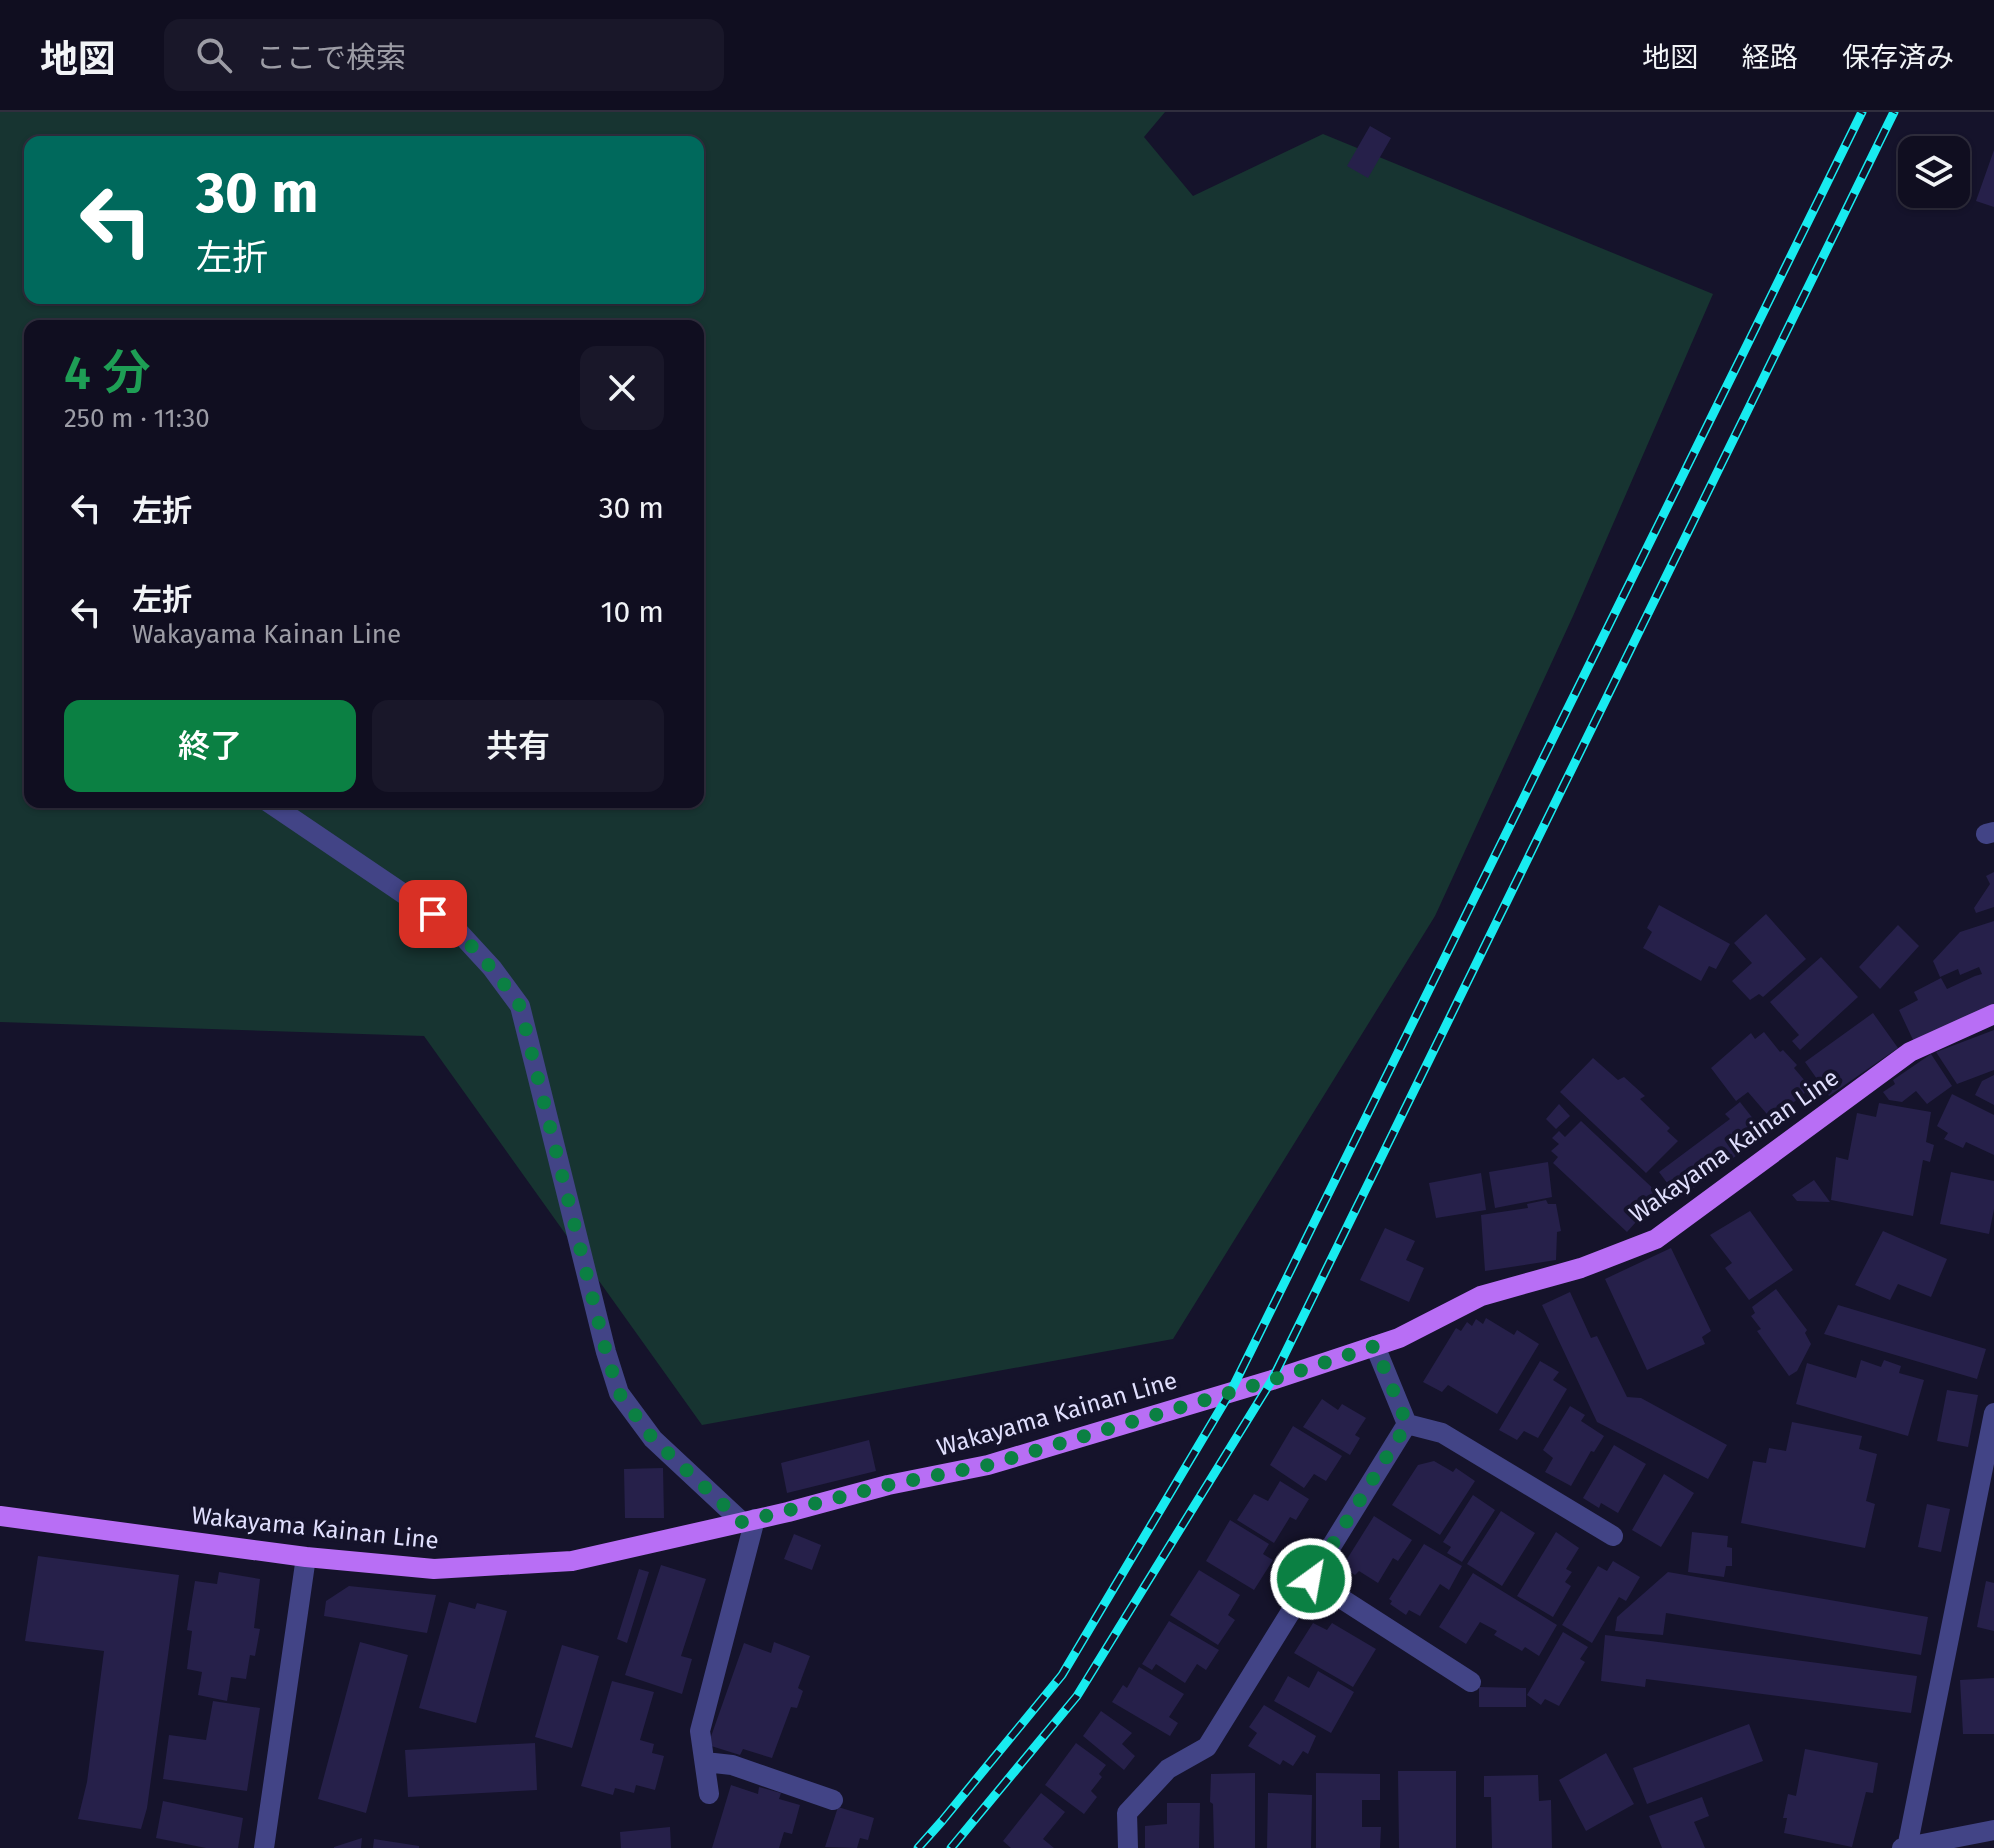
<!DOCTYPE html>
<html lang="ja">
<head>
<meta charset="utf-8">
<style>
	:root { --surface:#100e20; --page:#191729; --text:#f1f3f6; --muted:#9c9ca5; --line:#302e3e; --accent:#0b8043 }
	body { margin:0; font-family:"Fira Sans","Noto Sans JP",sans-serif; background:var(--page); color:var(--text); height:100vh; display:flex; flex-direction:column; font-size:30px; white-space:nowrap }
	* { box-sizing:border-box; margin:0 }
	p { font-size:26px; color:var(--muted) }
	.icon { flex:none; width:44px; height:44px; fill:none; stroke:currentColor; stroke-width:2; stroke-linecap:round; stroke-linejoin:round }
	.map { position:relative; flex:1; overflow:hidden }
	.drawer { position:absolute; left:24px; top:208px; width:680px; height:488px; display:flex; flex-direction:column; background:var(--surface); border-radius:16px; box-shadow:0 2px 6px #0004,0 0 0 2px var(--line) }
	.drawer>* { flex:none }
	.hud { position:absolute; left:24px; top:24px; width:680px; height:168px; border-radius:16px; box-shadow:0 2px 6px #0004,0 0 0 2px var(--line); background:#00695c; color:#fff; overflow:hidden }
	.fabs { position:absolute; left:1898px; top:24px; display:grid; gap:16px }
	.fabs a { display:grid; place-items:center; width:72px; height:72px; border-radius:16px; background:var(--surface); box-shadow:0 2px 6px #0004,0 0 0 2px var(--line); font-size:40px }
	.pin { position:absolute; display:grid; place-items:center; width:68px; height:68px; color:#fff; margin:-34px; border-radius:16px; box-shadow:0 4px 12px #0006 }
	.me { position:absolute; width:88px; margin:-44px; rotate:32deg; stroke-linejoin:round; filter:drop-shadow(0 0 6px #0008) }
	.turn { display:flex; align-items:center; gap:28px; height:168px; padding:0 40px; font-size:36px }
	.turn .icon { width:104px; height:104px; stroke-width:2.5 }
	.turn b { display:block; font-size:56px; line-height:68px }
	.round { display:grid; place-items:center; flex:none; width:84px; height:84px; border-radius:16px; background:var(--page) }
	.headline { display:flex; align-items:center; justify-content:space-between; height:136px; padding:0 40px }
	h1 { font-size:48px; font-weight:600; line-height:60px; color:#1e9e55 }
	.primary-button { display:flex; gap:16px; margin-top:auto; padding:16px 40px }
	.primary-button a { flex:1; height:92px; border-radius:16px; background:var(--accent); color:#fff; font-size:32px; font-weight:600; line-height:92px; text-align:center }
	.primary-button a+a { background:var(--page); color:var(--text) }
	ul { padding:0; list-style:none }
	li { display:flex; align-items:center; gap:24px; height:104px; padding:0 40px }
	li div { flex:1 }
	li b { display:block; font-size:30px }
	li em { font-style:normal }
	header { display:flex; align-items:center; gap:48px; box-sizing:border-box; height:112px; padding:0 40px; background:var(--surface); border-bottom:2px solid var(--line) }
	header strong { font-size:38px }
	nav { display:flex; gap:44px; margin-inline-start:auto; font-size:28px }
	.search { width:560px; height:72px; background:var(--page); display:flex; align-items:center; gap:20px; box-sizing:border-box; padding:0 28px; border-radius:16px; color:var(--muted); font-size:30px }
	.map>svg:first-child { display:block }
	.green { fill:#173431; fill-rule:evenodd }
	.building { fill:#26204a }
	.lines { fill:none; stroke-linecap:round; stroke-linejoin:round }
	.minor { stroke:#424486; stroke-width:20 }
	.major { stroke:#b86ef5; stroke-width:20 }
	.rail-casing { stroke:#18ebf0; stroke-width:9 }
	.rail { stroke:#15132b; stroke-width:6; stroke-dasharray:18; stroke-linecap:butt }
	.route { stroke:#0b8043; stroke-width:14; stroke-dasharray:0 25.2 }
	.labels { text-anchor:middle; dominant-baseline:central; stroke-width:8; stroke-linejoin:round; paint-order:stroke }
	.street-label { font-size:24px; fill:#e0dffd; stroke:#15132b }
</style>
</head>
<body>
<header>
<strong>地図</strong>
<div class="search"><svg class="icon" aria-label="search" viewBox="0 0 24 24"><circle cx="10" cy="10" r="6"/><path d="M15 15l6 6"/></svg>ここで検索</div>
<nav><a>地図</a><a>経路</a><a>保存済み</a></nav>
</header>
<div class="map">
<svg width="1994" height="1736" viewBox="0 0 1994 1736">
	<rect width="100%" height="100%" fill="#15132b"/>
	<!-- green -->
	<path class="green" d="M 0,0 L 1165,0 L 1144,25 L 1193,84 L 1323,22 L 1713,182 L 1573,504 L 1435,804 L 1173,1227 L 702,1313 L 424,924 L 0,910 ZM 30,30 L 698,30 L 698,186 L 30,186 ZM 30,214 L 698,214 L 698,690 L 30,690 Z"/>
	<!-- building -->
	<path class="building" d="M 1370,14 L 1391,26 L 1368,66 L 1347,54 Z
		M 1994,38 L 1994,95 L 1976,89 Z
		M 1994,760 L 1994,795 L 1976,801 L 1974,796 L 1990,772 L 1986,764 Z
		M 1659,793 L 1730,832 L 1716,857 L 1709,854 L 1701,869 L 1643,836 L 1652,820 L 1647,816 Z
		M 1766,802 L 1806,847 L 1763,885 L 1759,882 L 1750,888 L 1732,869 L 1752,851 L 1734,831 Z
		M 1994,809 L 1994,892 L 1914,930 L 1899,898 L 1918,888 L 1914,880 L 1941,866 L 1947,877 L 1975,864 L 1982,862 L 1979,855 L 1960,863 L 1958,857 L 1940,865 L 1933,849 L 1960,820 Z
		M 1898,813 L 1919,834 L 1880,877 L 1859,855 Z
		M 1821,845 L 1858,885 L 1800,938 L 1792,929 L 1799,923 L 1770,890 Z
		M 1873,901 L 1898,936 L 1829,984 L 1805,950 Z
		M 1994,918 L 1994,958 L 1957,972 L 1936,940 Z
		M 1764,920 L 1780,940 L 1783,938 L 1797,953 L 1794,956 L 1811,976 L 1772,1008 L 1748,980 L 1736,989 L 1711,956 L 1751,921 L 1755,927 Z
		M 1931,942 L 1952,974 L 1927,992 L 1916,979 L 1902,990 L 1889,988 L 1883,980 L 1895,972 L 1893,968 Z
		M 1593,946 L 1618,968 L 1624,965 L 1645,984 L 1640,987 L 1670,1016 L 1667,1019 L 1678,1029 L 1646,1061 L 1560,980 Z
		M 1994,963 L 1994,993 L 1975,983 L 1982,969 Z
		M 1952,982 L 1994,1003 L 1994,1043 L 1966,1030 L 1963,1036 L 1944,1027 L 1948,1021 L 1937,1014 Z
		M 1740,990 L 1765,1022 L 1679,1087 L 1659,1060 L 1730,1007 L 1725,1002 Z
		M 1879,991 L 1931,1000 L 1926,1030 L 1934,1033 L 1930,1050 L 1923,1048 L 1913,1104 L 1831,1088 L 1836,1045 L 1848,1048 L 1857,1001 L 1876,1005 Z
		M 1559,992 L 1570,1004 L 1556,1017 L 1546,1007 Z
		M 1581,1009 L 1660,1083 L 1627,1120 L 1553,1051 L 1558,1045 L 1551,1039 L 1559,1032 L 1552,1026 L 1559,1019 L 1565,1025 Z
		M 1548,1050 L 1552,1085 L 1495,1096 L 1489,1060 Z
		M 1951,1060 L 1994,1069 L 1994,1097 L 1989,1122 L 1940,1112 Z
		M 1481,1061 L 1486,1098 L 1436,1106 L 1429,1071 Z
		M 1814,1068 L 1830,1090 L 1797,1089 L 1792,1083 Z
		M 1546,1088 L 1548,1092 L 1556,1092 L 1561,1119 L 1557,1120 L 1556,1148 L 1485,1159 L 1481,1103 L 1528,1096 L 1527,1092 Z
		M 1750,1099 L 1793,1158 L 1749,1188 L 1725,1156 L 1732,1151 L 1710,1123 Z
		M 1385,1116 L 1415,1129 L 1406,1148 L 1424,1156 L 1409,1190 L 1360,1168 Z
		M 1883,1119 L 1947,1147 L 1931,1185 L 1898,1172 L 1890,1188 L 1855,1173 Z
		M 1671,1136 L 1711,1219 L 1702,1225 L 1705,1232 L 1647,1258 L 1605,1167 Z
		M 1776,1177 L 1807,1218 L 1805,1221 L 1811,1232 L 1797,1259 L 1789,1264 L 1757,1219 L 1761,1217 L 1751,1204 L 1755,1201 L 1752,1195 Z
		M 1570,1180 L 1591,1226 L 1597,1224 L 1627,1285 L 1641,1286 L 1727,1333 L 1708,1367 L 1597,1310 L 1542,1193 Z
		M 1838,1193 L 1986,1237 L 1977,1267 L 1824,1222 Z
		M 1486,1206 L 1514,1223 L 1517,1218 L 1539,1232 L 1497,1302 L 1448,1273 L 1442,1280 L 1423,1270 L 1456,1216 L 1461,1219 L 1467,1210 L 1472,1214 L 1476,1207 L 1483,1212 Z
		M 1861,1248 L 1881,1255 L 1884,1248 L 1901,1254 L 1899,1261 L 1924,1268 L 1908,1324 L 1796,1292 L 1807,1251 L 1856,1266 Z
		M 1540,1249 L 1559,1260 L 1553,1268 L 1567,1277 L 1538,1326 L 1524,1319 L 1517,1328 L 1499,1318 Z
		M 1947,1278 L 1978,1283 L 1968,1335 L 1937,1329 Z
		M 1322,1287 L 1338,1298 L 1342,1292 L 1366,1306 L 1355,1323 L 1360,1326 L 1350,1343 L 1303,1315 Z
		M 1570,1294 L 1585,1303 L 1581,1309 L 1604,1324 L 1594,1340 L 1591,1339 L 1571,1374 L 1545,1360 L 1553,1346 L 1543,1338 Z
		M 1792,1310 L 1862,1324 L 1859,1337 L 1877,1342 L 1866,1389 L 1875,1392 L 1865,1436 L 1741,1411 L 1753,1349 L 1766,1351 L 1769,1336 L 1786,1339 Z
		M 1293,1314 L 1342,1344 L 1326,1369 L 1314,1362 L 1304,1376 L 1270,1353 Z
		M 869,1328 L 876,1359 L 787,1381 L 781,1351 Z
		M 1614,1333 L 1646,1352 L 1618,1401 L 1601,1391 L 1599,1396 L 1583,1386 Z
		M 1434,1349 L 1453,1360 L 1456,1356 L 1475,1369 L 1440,1423 L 1392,1393 L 1418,1353 Z
		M 663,1356 L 664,1406 L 625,1406 L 624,1357 Z
		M 1664,1362 L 1694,1381 L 1661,1435 L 1632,1418 Z
		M 1280,1369 L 1309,1387 L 1296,1408 L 1290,1405 L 1274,1431 L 1237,1408 L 1254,1382 L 1268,1389 Z
		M 1473,1383 L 1495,1398 L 1462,1450 L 1447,1441 L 1451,1435 L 1443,1430 Z
		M 1927,1392 L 1950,1397 L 1941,1440 L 1918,1435 Z
		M 1501,1399 L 1535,1421 L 1502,1474 L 1467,1452 Z
		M 1374,1404 L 1412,1428 L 1398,1449 L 1393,1446 L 1378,1471 L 1359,1459 L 1355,1463 L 1342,1455 Z
		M 1230,1408 L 1269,1432 L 1263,1442 L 1273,1448 L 1254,1478 L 1206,1449 Z
		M 1556,1420 L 1579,1436 L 1566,1457 L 1572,1460 L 1565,1470 L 1571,1474 L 1553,1505 L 1517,1484 Z
		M 1692,1420 L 1728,1424 L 1727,1435 L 1732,1436 L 1732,1454 L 1726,1454 L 1724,1465 L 1688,1460 Z
		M 794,1422 L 821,1433 L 812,1458 L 784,1447 Z
		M 1424,1432 L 1462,1454 L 1449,1478 L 1440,1472 L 1420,1504 L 1409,1498 L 1406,1503 L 1390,1492 L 1392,1489 L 1389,1487 Z
		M 38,1444 L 179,1463 L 147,1696 L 141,1717 L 78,1707 L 87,1670 L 104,1539 L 25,1529 Z
		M 1613,1449 L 1640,1465 L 1626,1489 L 1619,1485 L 1592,1531 L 1562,1513 L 1598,1454 L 1607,1459 Z
		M 661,1453 L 706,1467 L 681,1544 L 692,1547 L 682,1582 L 625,1563 Z
		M 639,1457 L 649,1460 L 627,1531 L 617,1527 Z
		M 1199,1458 L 1240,1483 L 1228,1503 L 1235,1508 L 1218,1533 L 1170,1503 Z
		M 219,1460 L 260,1467 L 254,1516 L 260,1517 L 255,1544 L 250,1543 L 246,1567 L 231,1565 L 227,1589 L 198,1583 L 202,1560 L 187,1557 L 192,1519 L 187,1518 L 195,1469 L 217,1472 Z
		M 1668,1460 L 1928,1505 L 1921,1543 L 1666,1501 L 1663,1523 L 1615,1519 L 1617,1505 Z
		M 1473,1461 L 1557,1513 L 1539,1544 L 1525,1535 L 1522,1539 L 1494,1523 L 1497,1519 L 1480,1510 L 1466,1532 L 1439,1515 Z
		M 1986,1469 L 1994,1471 L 1994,1519 L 1977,1515 Z
		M 349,1474 L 436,1483 L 427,1521 L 324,1504 L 326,1489 Z
		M 449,1490 L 475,1497 L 477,1491 L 507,1499 L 476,1611 L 419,1596 Z
		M 1169,1509 L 1219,1538 L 1206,1558 L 1197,1552 L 1185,1571 L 1156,1552 L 1152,1558 L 1142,1552 Z
		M 1313,1511 L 1327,1518 L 1332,1511 L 1376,1537 L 1353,1575 L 1294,1541 Z
		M 1563,1520 L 1588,1535 L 1580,1547 L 1585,1550 L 1559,1594 L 1545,1587 L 1541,1593 L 1527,1583 Z
		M 1605,1523 L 1917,1564 L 1911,1601 L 1646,1567 L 1645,1575 L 1601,1569 Z
		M 360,1530 L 408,1543 L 366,1701 L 318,1687 Z
		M 774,1530 L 810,1544 L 798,1576 L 803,1579 L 797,1596 L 791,1595 L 772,1646 L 743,1637 L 740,1643 L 708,1633 L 744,1531 L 771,1541 Z
		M 562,1533 L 599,1544 L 572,1636 L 535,1625 Z
		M 1139,1555 L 1184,1582 L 1169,1605 L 1178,1611 L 1170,1624 L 1112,1590 L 1123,1573 L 1127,1576 Z
		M 1318,1559 L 1354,1580 L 1331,1621 L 1274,1589 L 1288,1564 L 1309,1576 Z
		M 1994,1566 L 1994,1622 L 1963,1622 L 1960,1568 Z
		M 612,1569 L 654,1580 L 640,1628 L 654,1632 L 652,1641 L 664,1644 L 655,1678 L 636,1673 L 634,1681 L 615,1676 L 613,1683 L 581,1674 Z
		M 1479,1575 L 1526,1576 L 1526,1595 L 1479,1595 Z
		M 213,1589 L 260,1596 L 247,1679 L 163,1667 L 169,1623 L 206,1628 Z
		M 1264,1593 L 1316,1624 L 1308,1642 L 1303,1639 L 1293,1654 L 1283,1648 L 1280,1653 L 1248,1634 L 1257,1621 L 1249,1615 Z
		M 1101,1599 L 1132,1621 L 1122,1632 L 1135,1644 L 1124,1658 L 1083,1624 Z
		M 1749,1612 L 1763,1649 L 1647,1692 L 1633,1656 Z
		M 535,1631 L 537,1678 L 408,1685 L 405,1638 Z
		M 1076,1631 L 1106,1653 L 1099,1662 L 1102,1665 L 1091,1679 L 1097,1685 L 1084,1702 L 1045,1673 Z
		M 1805,1637 L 1878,1651 L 1873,1681 L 1866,1680 L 1852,1735 L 1784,1721 L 1787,1706 L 1783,1706 L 1788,1682 L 1796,1684 Z
		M 1606,1641 L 1634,1692 L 1586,1719 L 1559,1668 Z
		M 1398,1659 L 1456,1659 L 1456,1736 L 1399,1736 Z
		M 1255,1661 L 1255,1736 L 1214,1736 L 1213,1692 L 1210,1690 L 1211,1662 Z
		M 1316,1661 L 1380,1662 L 1380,1688 L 1362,1688 L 1362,1715 L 1381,1715 L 1380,1736 L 1316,1736 Z
		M 1538,1663 L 1539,1689 L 1551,1688 L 1552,1736 L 1492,1736 L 1491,1685 L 1484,1685 L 1484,1664 Z
		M 731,1673 L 758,1682 L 759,1675 L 781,1681 L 779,1687 L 800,1693 L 792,1722 L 784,1720 L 779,1736 L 712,1736 Z
		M 1041,1681 L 1065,1700 L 1043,1727 L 1054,1736 L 1011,1736 L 1003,1729 Z
		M 1268,1681 L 1312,1683 L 1311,1736 L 1267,1736 Z
		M 1702,1685 L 1709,1704 L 1694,1710 L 1705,1736 L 1662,1736 L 1649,1704 Z
		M 163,1689 L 243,1706 L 238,1736 L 206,1736 L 156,1726 Z
		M 1167,1691 L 1200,1691 L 1199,1736 L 1145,1736 L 1145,1714 L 1167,1712 Z
		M 838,1695 L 874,1706 L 868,1728 L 860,1726 L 857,1736 L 825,1735 Z
		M 670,1715 L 671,1736 L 621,1736 L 620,1720 Z
		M 362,1726 L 361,1736 L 334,1736 L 334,1735 Z
		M 374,1727 L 419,1734 L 419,1736 L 373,1736 Z"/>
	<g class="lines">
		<!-- minor -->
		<path class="minor" d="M 268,690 L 457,818 L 492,856 L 520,894 L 606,1240 L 619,1281 L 653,1327 L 742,1410
			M 1986,722 L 1994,720
			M 1407,1312 L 1442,1321 L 1613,1424
			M 1311,1467 L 1471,1570
			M 705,1650 L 732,1653 L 833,1688
			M 709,1682 L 700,1619 L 755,1407
			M 264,1736 L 306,1445
			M 1128,1736 L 1127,1701 L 1168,1657 L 1207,1635 L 1407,1312 L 1375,1234
			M 1902,1736 L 1994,1718
			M 1907,1736 L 1994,1301"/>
		<!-- major -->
		<path class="major" d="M 0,1404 L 306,1445 L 434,1457 L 572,1449 L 788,1400 L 888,1373 L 988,1353 L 1272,1268 L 1375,1234 L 1399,1226 L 1481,1184 L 1581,1156 L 1656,1127 L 1910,940 L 1994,902"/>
		<defs>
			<path id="rail" d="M 918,1736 L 942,1709 L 1062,1563 L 1231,1279 L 1862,0
				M 951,1736 L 1077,1584 L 1272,1268 L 1894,0"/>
		</defs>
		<!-- rail casing -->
		<use href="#rail" class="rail-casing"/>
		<!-- rail -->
		<use href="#rail" class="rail"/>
	</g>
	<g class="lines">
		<!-- route -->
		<path class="route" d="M 433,802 C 470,827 494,858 520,894 L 606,1240 L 619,1281 L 653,1327 L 742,1410 L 888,1373 L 988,1353 L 1272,1268 L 1375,1234 L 1407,1312 L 1311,1467"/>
	</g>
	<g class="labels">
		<!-- street labels -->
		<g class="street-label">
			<text transform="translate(1734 1034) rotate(-35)">Wakayama Kainan Line</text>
			<text transform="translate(1057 1302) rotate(-16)">Wakayama Kainan Line</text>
			<text transform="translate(315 1416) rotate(6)">Wakayama Kainan Line</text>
		</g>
	</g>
</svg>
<div class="fabs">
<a><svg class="icon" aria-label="layers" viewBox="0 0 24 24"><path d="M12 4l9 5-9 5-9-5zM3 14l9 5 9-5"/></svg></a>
</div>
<div class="pin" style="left:433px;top:802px;background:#d93025"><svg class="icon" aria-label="arrive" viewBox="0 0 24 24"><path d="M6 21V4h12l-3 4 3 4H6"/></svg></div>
<svg class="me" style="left:1311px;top:1467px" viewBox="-20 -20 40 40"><circle r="17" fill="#0b8043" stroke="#fff" stroke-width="3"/><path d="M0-11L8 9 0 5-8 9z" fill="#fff"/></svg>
<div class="hud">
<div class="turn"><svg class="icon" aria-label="left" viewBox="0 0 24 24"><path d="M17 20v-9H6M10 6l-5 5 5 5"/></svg><div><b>30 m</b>左折</div></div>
</div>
<section class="drawer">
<div class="headline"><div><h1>4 分</h1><p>250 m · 11:30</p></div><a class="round"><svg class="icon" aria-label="close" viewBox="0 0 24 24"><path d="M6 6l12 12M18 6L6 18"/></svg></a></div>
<ul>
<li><svg class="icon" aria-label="left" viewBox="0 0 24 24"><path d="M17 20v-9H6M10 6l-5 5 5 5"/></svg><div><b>左折</b></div><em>30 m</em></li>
<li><svg class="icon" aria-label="left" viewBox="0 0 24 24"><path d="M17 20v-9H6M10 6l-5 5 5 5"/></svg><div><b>左折</b><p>Wakayama Kainan Line</p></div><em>10 m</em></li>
</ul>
<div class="primary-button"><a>終了</a><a>共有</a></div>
</section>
</div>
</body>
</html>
